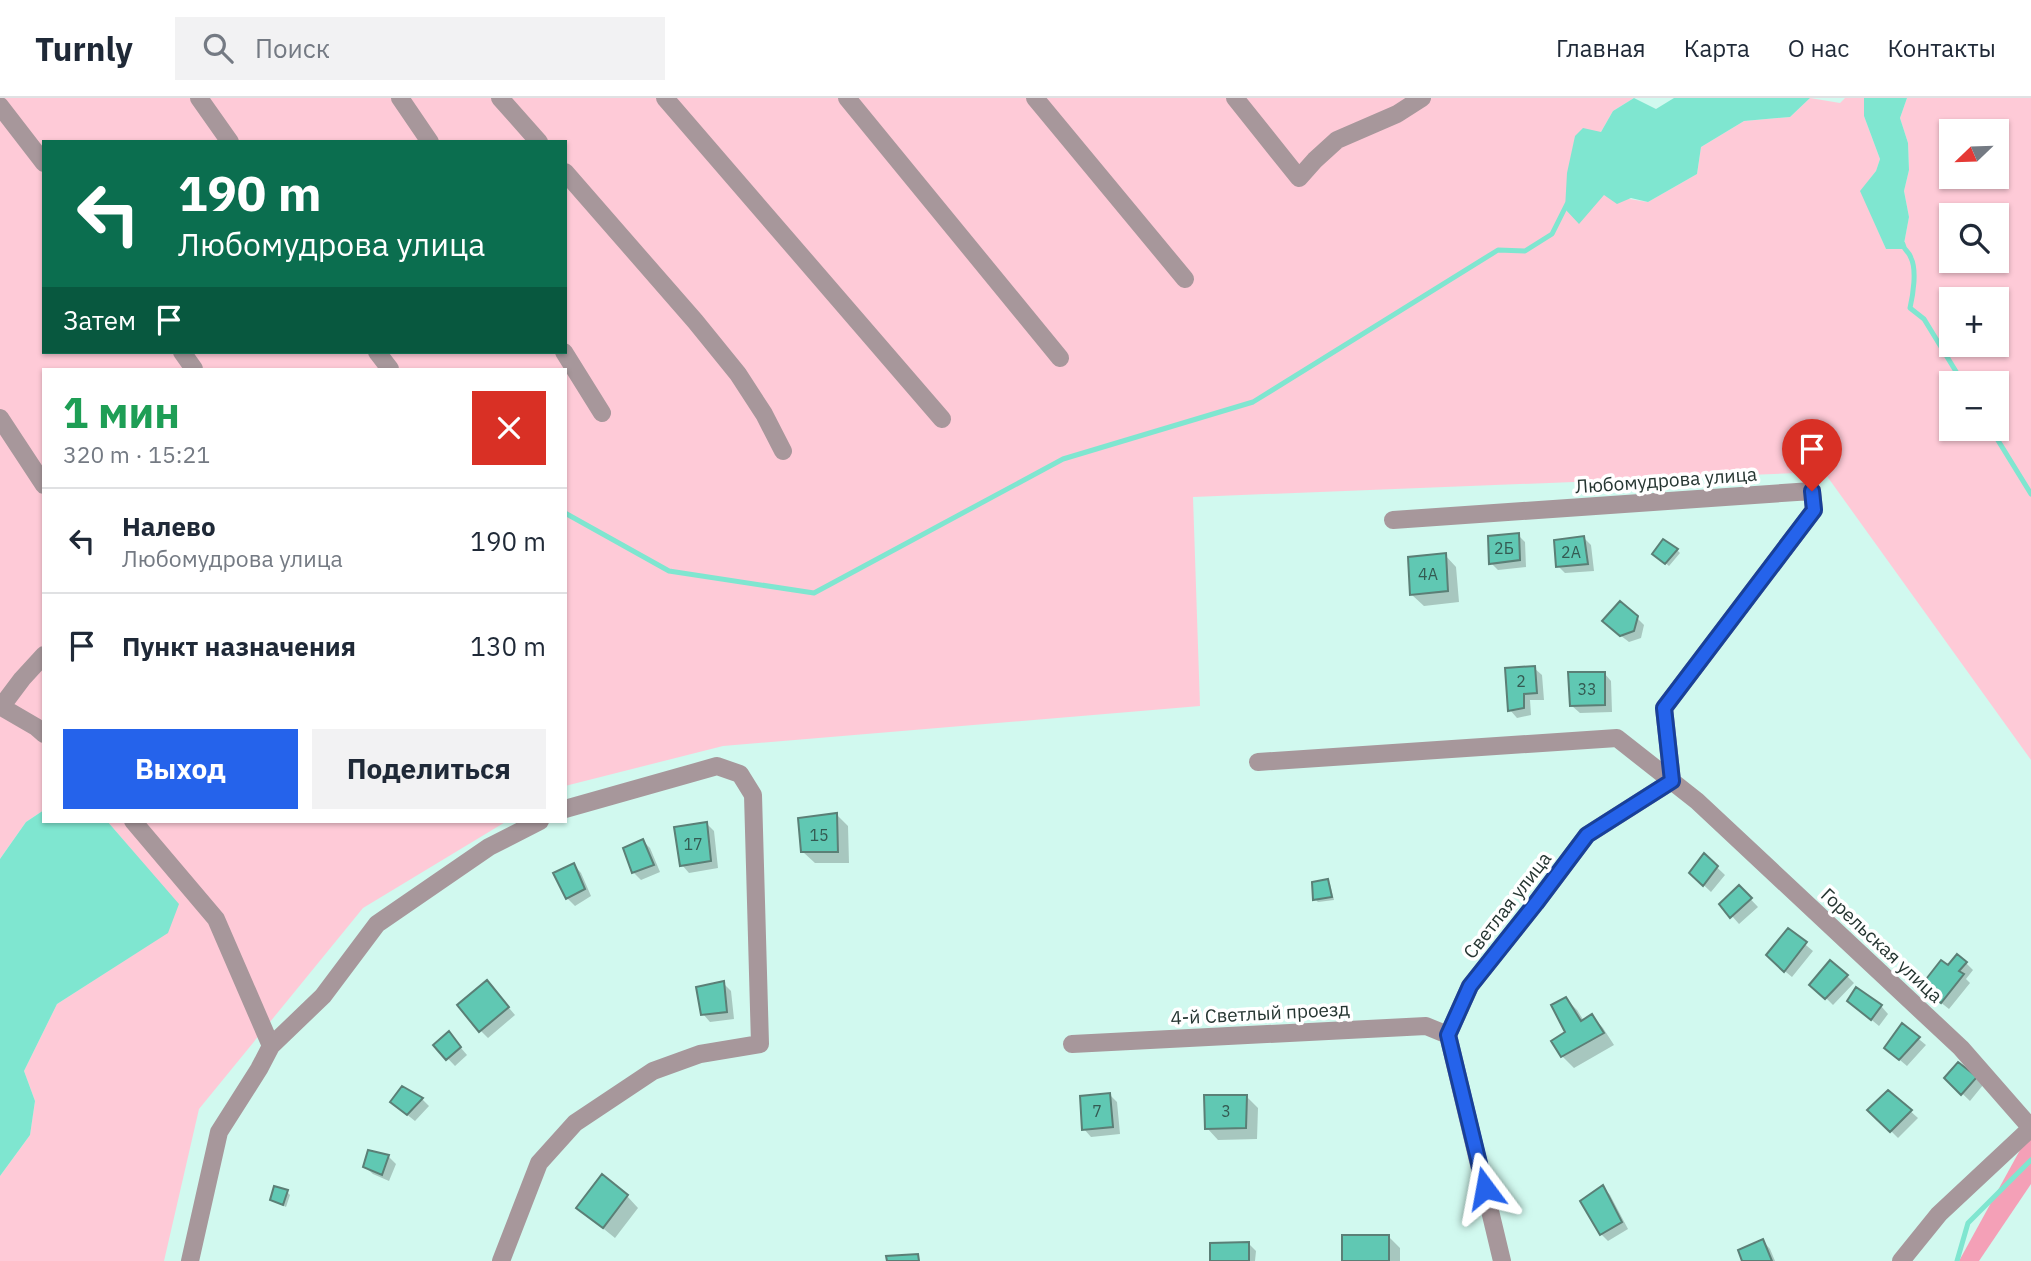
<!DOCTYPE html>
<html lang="ru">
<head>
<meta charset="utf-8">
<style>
	:root { --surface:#fff; --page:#f2f2f3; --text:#1f2937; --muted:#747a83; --line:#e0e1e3; --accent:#2563eb }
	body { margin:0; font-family:"IBM Plex Sans",sans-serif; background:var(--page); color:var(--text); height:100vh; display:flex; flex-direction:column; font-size:26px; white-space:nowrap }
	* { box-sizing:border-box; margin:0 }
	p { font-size:23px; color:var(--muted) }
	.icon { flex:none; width:38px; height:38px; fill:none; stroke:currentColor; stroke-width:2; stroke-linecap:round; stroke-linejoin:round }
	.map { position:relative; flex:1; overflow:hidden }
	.drawer { position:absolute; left:42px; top:270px; width:525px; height:455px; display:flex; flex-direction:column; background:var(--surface); border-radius:0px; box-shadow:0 2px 5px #0004 }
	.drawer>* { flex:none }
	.hud { position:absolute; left:42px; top:42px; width:525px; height:214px; border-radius:0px; box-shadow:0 2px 5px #0004; background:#0b6e4f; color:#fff; overflow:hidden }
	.needle { width:46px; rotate:247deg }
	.fabs { position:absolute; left:1939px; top:21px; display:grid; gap:14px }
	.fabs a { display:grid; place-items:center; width:70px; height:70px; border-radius:0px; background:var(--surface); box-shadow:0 2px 5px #0004; font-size:35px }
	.pin { position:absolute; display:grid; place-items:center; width:60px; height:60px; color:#fff; margin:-72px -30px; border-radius:50% 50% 50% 0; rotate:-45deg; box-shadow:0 0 7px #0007 }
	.pin .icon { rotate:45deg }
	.me { position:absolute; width:77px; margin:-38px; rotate:347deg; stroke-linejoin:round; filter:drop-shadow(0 0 5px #0008) }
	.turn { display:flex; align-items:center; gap:24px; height:147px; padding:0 21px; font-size:32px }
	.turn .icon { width:91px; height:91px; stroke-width:2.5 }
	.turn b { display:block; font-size:49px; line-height:60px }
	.then { display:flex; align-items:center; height:66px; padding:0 21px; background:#0003; gap:14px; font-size:26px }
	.round { display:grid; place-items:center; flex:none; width:74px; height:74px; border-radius:0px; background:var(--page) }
	.headline { display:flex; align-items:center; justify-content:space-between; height:119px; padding:0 21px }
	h1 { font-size:42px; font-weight:700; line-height:52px; color:#1e9e55 }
	.cta { display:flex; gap:14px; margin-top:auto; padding:14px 21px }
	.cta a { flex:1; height:80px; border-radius:0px; background:var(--accent); color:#fff; font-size:28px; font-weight:700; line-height:80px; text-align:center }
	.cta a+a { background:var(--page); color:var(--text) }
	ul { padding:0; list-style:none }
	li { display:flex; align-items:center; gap:21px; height:105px; padding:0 21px; border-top:2px solid var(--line) }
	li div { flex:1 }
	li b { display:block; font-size:26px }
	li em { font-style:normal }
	header { display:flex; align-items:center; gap:42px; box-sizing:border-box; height:98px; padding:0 35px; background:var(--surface); border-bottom:2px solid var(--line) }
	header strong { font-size:33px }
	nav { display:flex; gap:38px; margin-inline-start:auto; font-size:24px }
	.search { width:490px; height:63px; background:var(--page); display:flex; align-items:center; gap:18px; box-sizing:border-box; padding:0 24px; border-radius:0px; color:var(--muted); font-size:26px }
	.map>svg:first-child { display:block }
	.green { fill:#fecad7; fill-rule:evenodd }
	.forest { fill:#f4a0b7 }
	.water { fill:#7fe6d0 }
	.shadow { fill:#0003 }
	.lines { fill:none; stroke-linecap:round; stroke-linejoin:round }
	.stream { stroke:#7fe6d0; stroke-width:5 }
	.building { fill:#60c8b3; stroke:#5b7f76; stroke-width:2 }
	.minor { stroke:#a7979b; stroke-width:18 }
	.route-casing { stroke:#184099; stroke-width:18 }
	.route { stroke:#2563eb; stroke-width:12 }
	.labels { text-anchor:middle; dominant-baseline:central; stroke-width:7; stroke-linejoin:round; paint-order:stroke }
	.number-label { font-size:16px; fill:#345a52 }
	.street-label { font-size:19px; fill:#263632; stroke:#fff }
</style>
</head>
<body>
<header>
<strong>Turnly</strong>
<div class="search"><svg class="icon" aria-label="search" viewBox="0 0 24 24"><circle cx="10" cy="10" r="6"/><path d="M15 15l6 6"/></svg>Поиск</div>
<nav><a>Главная</a><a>Карта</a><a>О нас</a><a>Контакты</a></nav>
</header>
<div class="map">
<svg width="2031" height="1163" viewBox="0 0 2031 1163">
	<rect width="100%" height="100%" fill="#d1f9ef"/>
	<!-- green -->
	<path class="green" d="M 0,0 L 1634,0 L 1613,13 L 1601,34 L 1575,38 L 1573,51 L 1604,97 L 1648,104 L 1697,76 L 1701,49 L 1744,23 L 1790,19 L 1810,0 L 1840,5 L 1845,0 L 1864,0 L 1864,18 L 1880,61 L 1876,73 L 1861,93 L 1886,151 L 1903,151 L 1909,119 L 1904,93 L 1909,72 L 1908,45 L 1900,20 L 1907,0 L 2031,0 L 2031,662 L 1824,374 L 1193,399 L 1200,608 L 723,648 L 565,688 L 565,271 L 44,271 L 44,712 L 26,724 L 0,761 ZM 1951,33 L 1997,33 L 1997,79 L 1951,79 ZM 44,44 L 565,44 L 565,254 L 44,254 ZM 1951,117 L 1997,117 L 1997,163 L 1951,163 ZM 1951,201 L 1997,201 L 1997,247 L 1951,247 ZM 1951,285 L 1997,285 L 1997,331 L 1951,331 Z
		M 107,723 L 507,723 L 363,810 L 199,1011 L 164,1163 L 0,1163 L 0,1078 L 30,1037 L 35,1003 L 24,973 L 57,906 L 167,835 L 178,806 Z"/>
	<!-- forest -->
	<path class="forest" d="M 2031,1032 L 2031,1086 L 1979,1163 L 1959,1163 Z"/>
	<!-- water -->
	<path class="water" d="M 1634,0 L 1656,11 L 1674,0 L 1810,0 L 1790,19 L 1744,23 L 1701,49 L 1697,76 L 1648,104 L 1631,100 L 1617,106 L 1604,97 L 1579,126 L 1565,111 L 1567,75 L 1575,38 L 1583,30 L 1601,34 L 1613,13 Z
		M 1864,0 L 1907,0 L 1900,20 L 1908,45 L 1909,72 L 1904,93 L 1909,119 L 1903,151 L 1886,151 L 1860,93 L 1876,73 L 1880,61 L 1864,18 Z
		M 44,712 L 44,723 L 107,723 L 179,806 L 168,835 L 57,906 L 24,973 L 35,1003 L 30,1037 L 0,1078 L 0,761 L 26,724 Z"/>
	<!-- shadow -->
	<path class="shadow" d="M 1518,437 L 1525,444 L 1526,469 L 1498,472 L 1491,465 Z
		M 1584,440 L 1591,447 L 1594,473 L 1565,475 L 1558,468 Z
		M 1677,452 L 1680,455 L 1669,468 L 1658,459 Z
		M 1445,457 L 1456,469 L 1459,504 L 1424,508 L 1412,497 Z
		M 1636,519 L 1644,527 L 1641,540 L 1629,544 L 1612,531 Z
		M 1534,570 L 1542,577 L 1544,602 L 1530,602 L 1531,617 L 1517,620 L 1510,612 Z
		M 1604,575 L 1611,583 L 1612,614 L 1580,615 L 1572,608 Z
		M 837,717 L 848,728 L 849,765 L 815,765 L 803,754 Z
		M 706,725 L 714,733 L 718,770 L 689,775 L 682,767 Z
		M 643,743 L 650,750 L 660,774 L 641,782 L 633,774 Z
		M 1704,757 L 1725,777 L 1711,794 L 1691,775 Z
		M 574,767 L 581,775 L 591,798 L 575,808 L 567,800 Z
		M 1327,783 L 1330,786 L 1334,802 L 1318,804 L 1315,801 Z
		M 1739,789 L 1758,809 L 1739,826 L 1732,818 Z
		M 1788,832 L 1813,853 L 1792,879 L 1775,865 Z
		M 1966,865 L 1973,872 L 1966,881 L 1970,885 L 1949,911 L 1930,896 L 1949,870 Z
		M 1847,878 L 1854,885 L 1833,907 L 1812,886 Z
		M 723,885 L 731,893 L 734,921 L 710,924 L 703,916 Z
		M 494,892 L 515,917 L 488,940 L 481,933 Z
		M 1856,892 L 1881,908 L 1888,916 L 1879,928 L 1849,903 Z
		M 1566,901 L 1577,912 L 1584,923 L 1592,918 L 1603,930 L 1614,947 L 1574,970 L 1562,958 L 1568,935 Z
		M 1903,928 L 1926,947 L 1907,968 L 1894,957 Z
		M 449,936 L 467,957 L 455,968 L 435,947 Z
		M 1946,980 L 1976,980 L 1983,987 L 1970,1003 Z
		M 402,990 L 422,1001 L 429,1008 L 415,1023 L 400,1011 Z
		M 1889,994 L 1918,1020 L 1898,1040 L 1870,1012 Z
		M 1110,997 L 1117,1004 L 1120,1036 L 1091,1039 L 1084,1031 Z
		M 1247,999 L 1258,1010 L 1257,1041 L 1218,1042 L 1207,1030 Z
		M 369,1054 L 389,1059 L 396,1066 L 389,1083 L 373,1076 L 365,1069 Z
		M 1603,1089 L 1610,1097 L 1628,1131 L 1608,1143 L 1601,1136 Z
		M 287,1094 L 290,1097 L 286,1109 L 272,1102 Z
		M 627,1098 L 638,1110 L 615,1140 L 578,1110 Z
		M 1388,1138 L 1400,1150 L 1400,1163 L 1344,1163 Z
		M 1763,1143 L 1770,1151 L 1775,1163 L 1744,1163 Z
		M 1248,1145 L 1256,1153 L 1255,1163 L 1212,1163 Z"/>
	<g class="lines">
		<!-- stream -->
		<path class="stream" d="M 1903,146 C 1904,153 1909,153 1911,160 C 1917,172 1913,197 1910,210 L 1924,221 L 1963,285
			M 1991,331 L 2031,396
			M 565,415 L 669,473 L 814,495 L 1063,361 L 1253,304 L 1498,152 L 1525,153 L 1552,136 L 1567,106
			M 1957,1163 L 1968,1125 L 2031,1062"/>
	</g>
	<!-- building -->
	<path class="building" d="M 1519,435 L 1520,462 L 1489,466 L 1488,438 Z
		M 1584,438 L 1588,466 L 1556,469 L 1554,442 Z
		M 1663,441 L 1678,451 L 1665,466 L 1652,456 Z
		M 1446,455 L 1448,493 L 1410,497 L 1408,459 Z
		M 1620,503 L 1638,518 L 1634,533 L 1620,538 L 1602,523 Z
		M 1535,568 L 1537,595 L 1524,596 L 1524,610 L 1508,613 L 1505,570 Z
		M 1568,574 L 1605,574 L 1605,607 L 1570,608 Z
		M 837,715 L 838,754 L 801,754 L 798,720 Z
		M 707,724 L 711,763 L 680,768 L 674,729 Z
		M 643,741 L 654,767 L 632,775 L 623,750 Z
		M 1704,755 L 1718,768 L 1703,788 L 1689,775 Z
		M 574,765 L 585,791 L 566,801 L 553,775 Z
		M 1328,781 L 1332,799 L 1313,802 L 1312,784 Z
		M 1739,787 L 1752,800 L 1730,820 L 1719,806 Z
		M 1788,830 L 1807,844 L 1784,874 L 1766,857 Z
		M 1957,856 L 1967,864 L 1959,873 L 1964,876 L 1941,905 L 1920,889 L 1941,862 L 1948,867 Z
		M 1830,862 L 1848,877 L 1825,901 L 1809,887 Z
		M 487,882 L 509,909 L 479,934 L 457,907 Z
		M 724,883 L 727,914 L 701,917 L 696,889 Z
		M 1856,889 L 1882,907 L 1871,922 L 1847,903 Z
		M 1566,899 L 1581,923 L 1592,916 L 1604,935 L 1561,959 L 1551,943 L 1565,934 L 1551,907 Z
		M 1902,925 L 1920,939 L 1899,962 L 1884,950 Z
		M 449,933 L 461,949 L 446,962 L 433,947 Z
		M 1958,964 L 1977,979 L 1961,997 L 1944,980 Z
		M 402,988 L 423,1000 L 407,1017 L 390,1004 Z
		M 1888,992 L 1912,1012 L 1890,1034 L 1867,1012 Z
		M 1110,995 L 1113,1029 L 1082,1032 L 1080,998 Z
		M 1204,997 L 1247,997 L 1246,1030 L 1205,1031 Z
		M 368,1052 L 389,1057 L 382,1077 L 363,1069 Z
		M 602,1076 L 628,1097 L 603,1130 L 576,1110 Z
		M 1603,1087 L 1622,1124 L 1600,1137 L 1580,1103 Z
		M 274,1088 L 288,1092 L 283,1107 L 270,1102 Z
		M 1342,1137 L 1389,1137 L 1389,1163 L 1342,1163 Z
		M 1763,1141 L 1772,1163 L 1742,1163 L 1738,1152 Z
		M 1249,1144 L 1249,1163 L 1210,1163 L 1210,1145 Z
		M 918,1156 L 919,1163 L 887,1163 L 886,1158 Z"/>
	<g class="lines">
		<!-- minor -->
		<path class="minor" d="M 199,0 L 230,44
			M 400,0 L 430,44
			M 500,0 L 539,44
			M 665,0 L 942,321
			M 847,0 L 1060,260
			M 1035,0 L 1185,181
			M 1235,0 L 1299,80 L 1315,62 L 1337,42 L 1397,16 L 1422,0
			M 0,8 L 44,65
			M 565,74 L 695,223 L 738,276 L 764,316 L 783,353
			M 182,254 L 194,271
			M 377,254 L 390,271
			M 564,254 L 602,315
			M 0,320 L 44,387
			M 1393,422 L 1812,393 L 1814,412 L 1664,610 L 1672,683 L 1587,737 L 1536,805 L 1470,888 L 1448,937 L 1502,1163
			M 0,608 L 36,629 L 44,636
			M 1,609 L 22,581 L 44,557
			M 1258,664 L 1617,640 L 1697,703 L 1961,950 L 2031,1030
			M 133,723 L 216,821 L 271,948 L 259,971 L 219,1034 L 190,1163
			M 1072,946 L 1426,928 L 1448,937
			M 271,948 L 323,898 L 377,826 L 489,749 L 540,723
			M 501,1163 L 539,1065 L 575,1025 L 653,973 L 700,956 L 760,946 L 753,697 L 740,676 L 717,668 L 565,711
			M 1901,1163 L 1939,1116 L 2031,1030"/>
	</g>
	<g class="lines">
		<defs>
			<path id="route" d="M 1485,1090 L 1448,937 L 1470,888 L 1536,805 L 1587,737 L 1672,683 L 1664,610 L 1814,412 L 1812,393"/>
		</defs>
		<!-- route casing -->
		<use href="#route" class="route-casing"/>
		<!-- route -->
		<use href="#route" class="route"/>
	</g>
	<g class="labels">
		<!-- number labels -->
		<g class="number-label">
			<text x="1504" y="450">2Б</text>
			<text x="1571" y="454">2А</text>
			<text x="1428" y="476">4А</text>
			<text x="1521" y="583">2</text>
			<text x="1587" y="591">33</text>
			<text x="819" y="737">15</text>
			<text x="693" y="746">17</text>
			<text x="1097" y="1013">7</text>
			<text x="1226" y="1013">3</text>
		</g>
		<!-- street labels -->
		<g class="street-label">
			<text transform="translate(1666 382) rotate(-4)">Любомудрова улица</text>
			<text transform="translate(1507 807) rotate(-52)">Светлая улица</text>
			<text transform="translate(1882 847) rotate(43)">Горельская улица</text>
			<text transform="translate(1260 915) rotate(-3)">4-й Светлый проезд</text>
		</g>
	</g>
</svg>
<div class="fabs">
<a><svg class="needle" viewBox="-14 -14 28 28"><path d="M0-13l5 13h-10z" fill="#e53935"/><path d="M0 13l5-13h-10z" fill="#747a83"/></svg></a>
<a><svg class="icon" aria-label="search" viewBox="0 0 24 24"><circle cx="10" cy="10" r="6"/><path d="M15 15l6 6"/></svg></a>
<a>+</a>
<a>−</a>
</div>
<div class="pin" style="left:1812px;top:393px;background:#d93025"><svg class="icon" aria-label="arrive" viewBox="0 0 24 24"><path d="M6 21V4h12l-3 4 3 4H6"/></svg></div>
<svg class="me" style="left:1485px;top:1090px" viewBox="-20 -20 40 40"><path d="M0-17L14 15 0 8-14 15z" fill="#2563eb" stroke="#fff" stroke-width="4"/></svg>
<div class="hud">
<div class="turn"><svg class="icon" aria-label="left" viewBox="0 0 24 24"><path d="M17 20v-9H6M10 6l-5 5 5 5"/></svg><div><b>190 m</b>Любомудрова улица</div></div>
<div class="then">Затем<svg class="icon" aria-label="arrive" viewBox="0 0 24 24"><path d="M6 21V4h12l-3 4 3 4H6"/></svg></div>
</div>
<section class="drawer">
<div class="headline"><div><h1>1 мин</h1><p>320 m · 15:21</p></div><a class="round" style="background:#d93025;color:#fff"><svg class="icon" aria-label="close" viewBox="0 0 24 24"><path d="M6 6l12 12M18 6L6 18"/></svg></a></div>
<ul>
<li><svg class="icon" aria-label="left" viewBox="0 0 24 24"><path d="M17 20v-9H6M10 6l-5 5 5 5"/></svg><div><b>Налево</b><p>Любомудрова улица</p></div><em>190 m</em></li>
<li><svg class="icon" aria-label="arrive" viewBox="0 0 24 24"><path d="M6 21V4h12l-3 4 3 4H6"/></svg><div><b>Пункт назначения</b></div><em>130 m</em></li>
</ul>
<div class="cta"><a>Выход</a><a>Поделиться</a></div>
</section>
</div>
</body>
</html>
